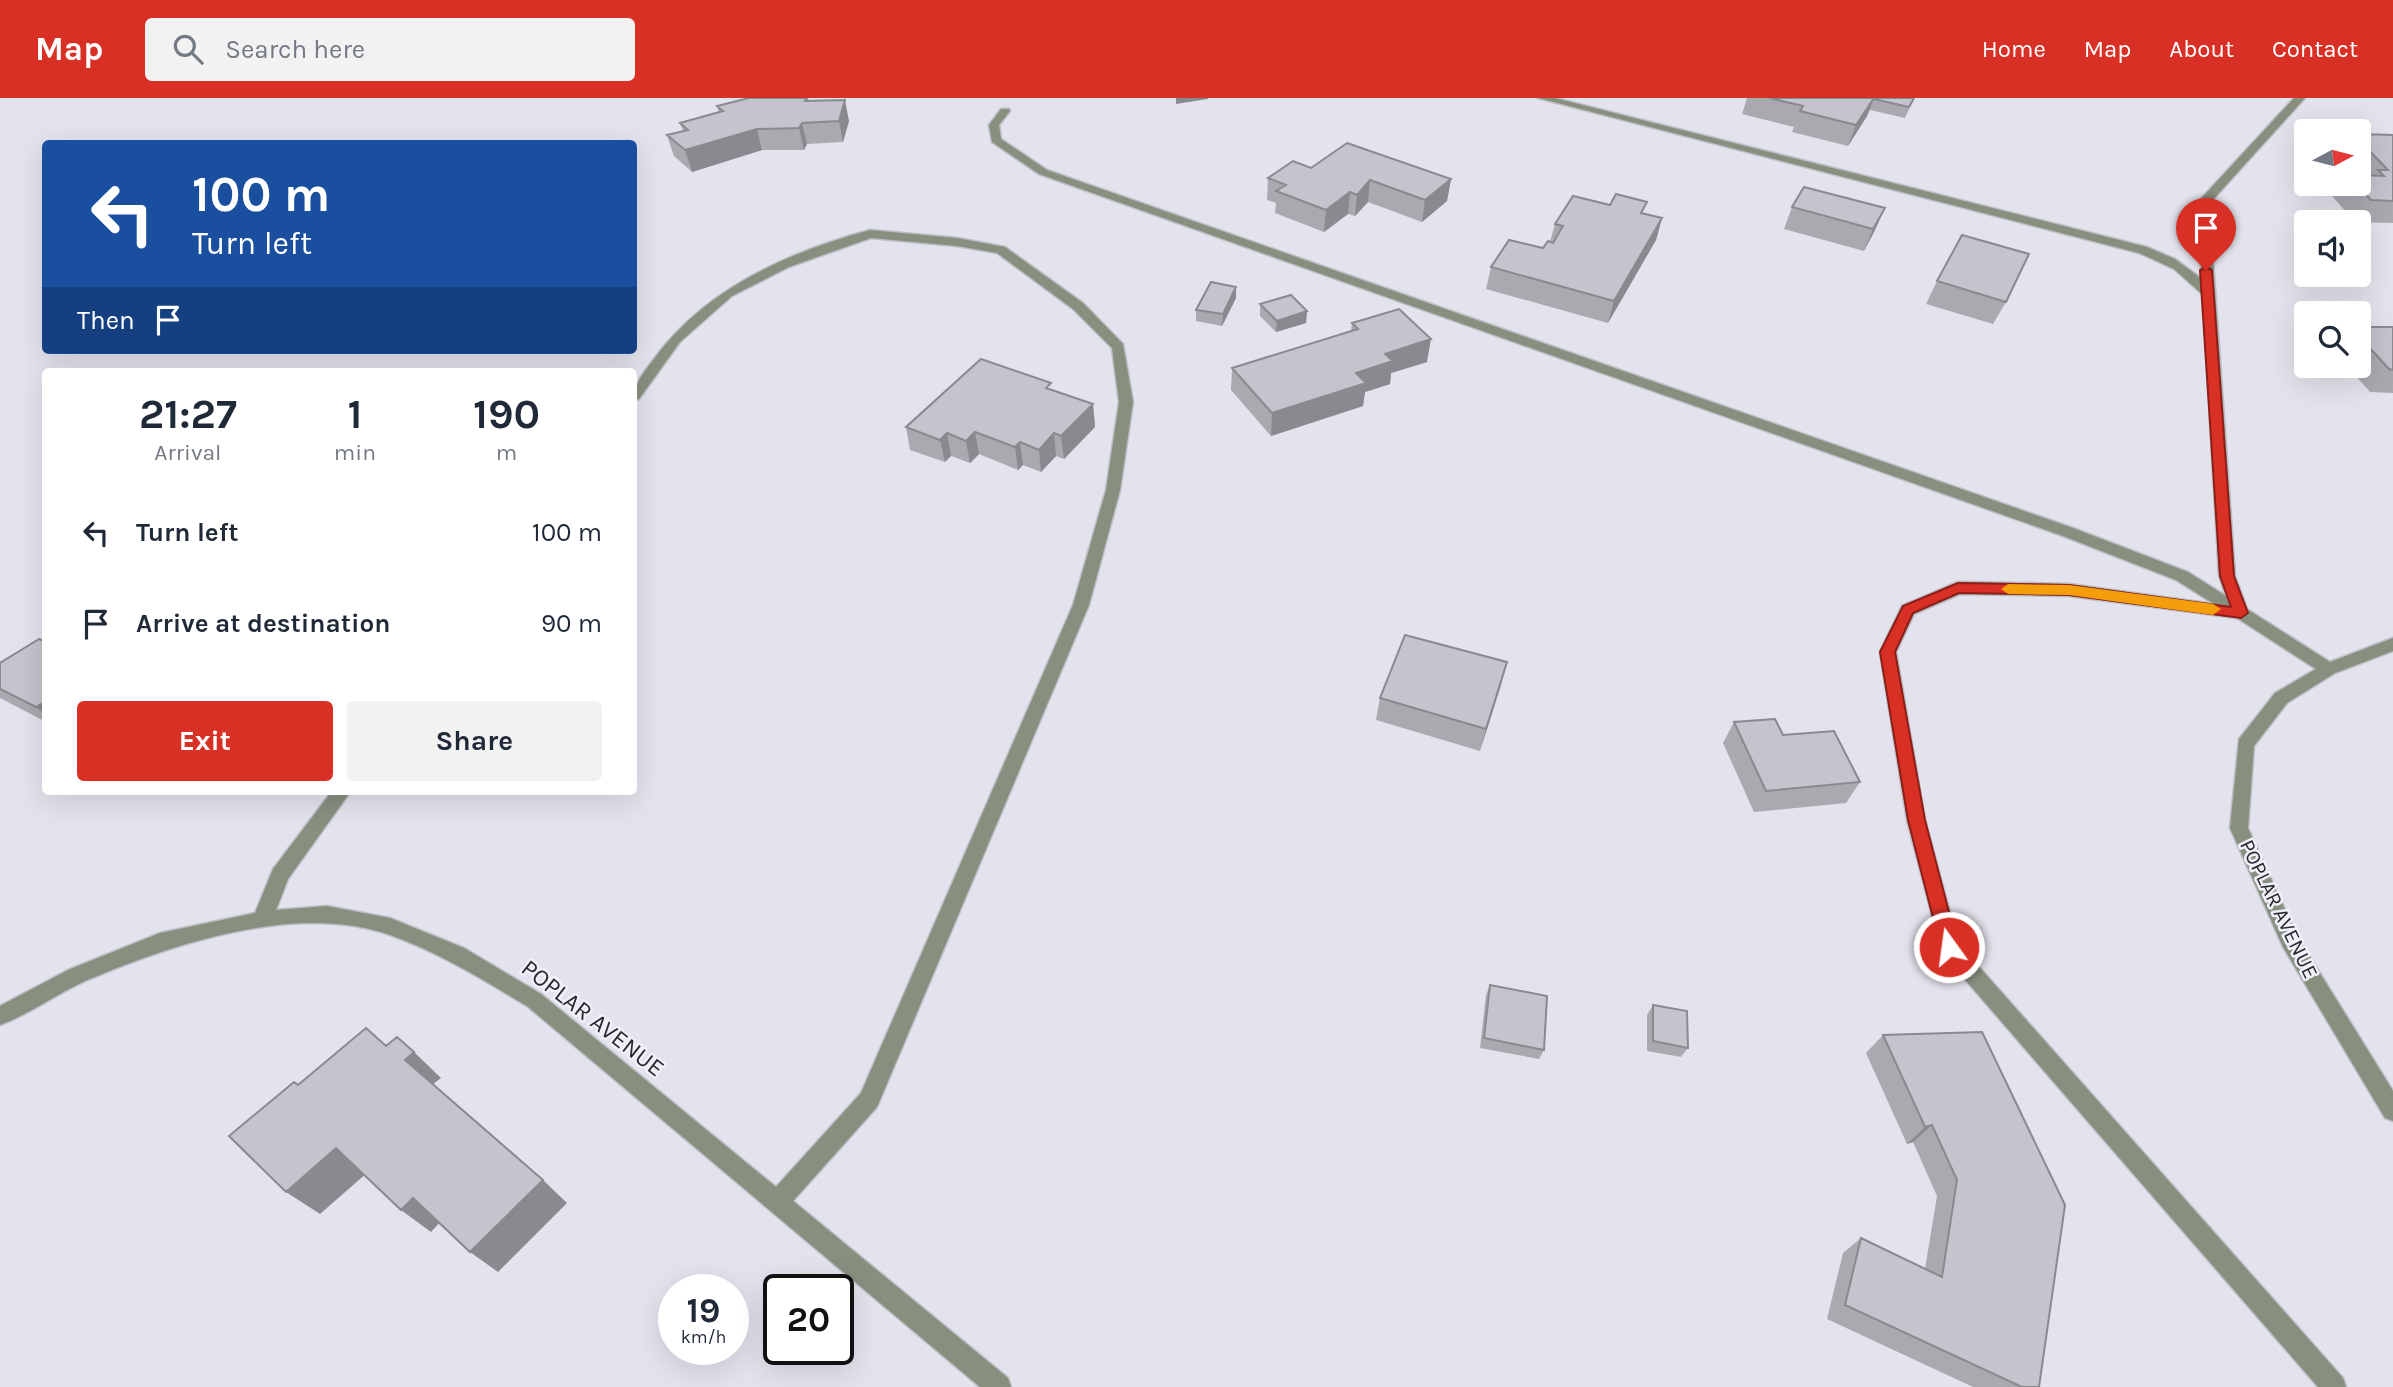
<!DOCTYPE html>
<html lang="en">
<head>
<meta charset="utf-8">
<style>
	:root { --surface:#fff; --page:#f2f2f3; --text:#1f2937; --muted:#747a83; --accent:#d93025 }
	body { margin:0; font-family:Karla,sans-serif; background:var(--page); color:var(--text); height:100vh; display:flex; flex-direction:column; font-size:26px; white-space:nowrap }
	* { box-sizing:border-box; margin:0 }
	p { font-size:23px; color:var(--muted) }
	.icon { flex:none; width:38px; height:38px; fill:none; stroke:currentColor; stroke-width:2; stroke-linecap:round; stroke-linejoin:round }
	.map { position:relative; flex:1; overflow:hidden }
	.panel { position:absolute; left:42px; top:270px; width:595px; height:427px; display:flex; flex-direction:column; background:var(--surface); border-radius:7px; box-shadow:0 7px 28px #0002 }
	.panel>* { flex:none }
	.banner { position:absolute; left:42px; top:42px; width:595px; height:214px; border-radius:7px; box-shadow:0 7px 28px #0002; background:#1a4fa0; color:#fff; overflow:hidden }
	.needle { width:46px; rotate:83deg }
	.fabs { position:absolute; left:2294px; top:21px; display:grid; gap:14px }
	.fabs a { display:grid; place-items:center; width:77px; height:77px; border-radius:7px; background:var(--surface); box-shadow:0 7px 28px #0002; font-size:35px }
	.speed { position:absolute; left:658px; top:1176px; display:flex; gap:14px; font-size:35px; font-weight:700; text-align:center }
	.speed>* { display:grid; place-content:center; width:91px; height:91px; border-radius:50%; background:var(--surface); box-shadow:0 7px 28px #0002; line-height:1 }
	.speed small { font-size:18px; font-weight:400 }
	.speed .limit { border:4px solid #111; border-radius:10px; background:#fff; color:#111 }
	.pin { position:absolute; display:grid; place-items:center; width:60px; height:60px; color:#fff; margin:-72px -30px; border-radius:50% 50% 50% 0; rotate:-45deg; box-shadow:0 0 7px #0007 }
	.pin .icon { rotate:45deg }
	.me { position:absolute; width:77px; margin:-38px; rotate:346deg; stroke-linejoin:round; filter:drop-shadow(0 0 5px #0008) }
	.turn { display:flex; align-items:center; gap:24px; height:147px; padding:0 35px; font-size:32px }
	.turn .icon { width:91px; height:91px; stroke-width:2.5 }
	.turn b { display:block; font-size:49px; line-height:60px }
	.then { display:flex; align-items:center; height:66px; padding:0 35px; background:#0003; gap:14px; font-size:26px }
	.eta { display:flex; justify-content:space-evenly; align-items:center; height:119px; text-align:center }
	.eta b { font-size:42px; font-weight:700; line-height:49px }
	.button { display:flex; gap:14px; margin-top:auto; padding:14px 35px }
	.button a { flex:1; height:80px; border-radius:7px; background:var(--accent); color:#fff; font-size:28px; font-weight:700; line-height:80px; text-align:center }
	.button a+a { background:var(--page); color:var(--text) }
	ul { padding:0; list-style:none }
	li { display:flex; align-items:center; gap:21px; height:91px; padding:0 35px }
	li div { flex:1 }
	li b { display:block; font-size:26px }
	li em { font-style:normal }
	header { display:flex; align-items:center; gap:42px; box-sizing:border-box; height:98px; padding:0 35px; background:var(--accent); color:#fff }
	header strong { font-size:33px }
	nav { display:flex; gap:38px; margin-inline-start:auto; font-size:24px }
	.search { width:490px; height:63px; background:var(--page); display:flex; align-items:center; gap:18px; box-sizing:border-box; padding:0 24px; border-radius:7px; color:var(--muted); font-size:26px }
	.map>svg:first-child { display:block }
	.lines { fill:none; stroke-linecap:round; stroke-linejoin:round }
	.minor-casing { stroke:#bebec6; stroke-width:3 }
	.minor { fill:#878f7f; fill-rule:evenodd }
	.wall { fill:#a9a9b0 }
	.shaded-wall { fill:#898990 }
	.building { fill:#c4c4cd; stroke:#898990; stroke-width:2 }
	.route { fill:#d93025; stroke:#8d1f18; stroke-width:2 }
	.slow { fill:#f59e0b }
	.labels { text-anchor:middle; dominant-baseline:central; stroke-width:5; stroke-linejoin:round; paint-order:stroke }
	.street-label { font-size:21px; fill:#29292c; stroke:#f0f0fa }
	.near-street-label { font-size:24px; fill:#29292c; stroke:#f0f0fa }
</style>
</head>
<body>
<header>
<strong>Map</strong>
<div class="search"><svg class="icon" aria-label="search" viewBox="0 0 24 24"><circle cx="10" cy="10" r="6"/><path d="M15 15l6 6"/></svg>Search here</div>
<nav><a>Home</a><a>Map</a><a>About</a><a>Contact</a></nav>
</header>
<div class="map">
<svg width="2393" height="1289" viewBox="0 0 2393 1289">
	<rect width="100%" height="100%" fill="#e3e3ed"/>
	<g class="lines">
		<defs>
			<path id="minor" d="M 1538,0 L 1555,0 L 2147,149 L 2175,161 L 2202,181 L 2197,105 L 2294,0 L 2305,0 L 2209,106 L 2235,478 L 2247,511 L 2330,564 L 2393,540 L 2393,553 L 2335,575 L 2287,605 L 2254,648 L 2248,730 L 2297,838 L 2393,993 L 2393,1023 L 2385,1020 L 2283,849 L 2230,730 L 2239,641 L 2275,595 L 2316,571 L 2237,520 L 2069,498 L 1960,496 L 1914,516 L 1896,554 L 1925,722 L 1958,845 L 2343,1280 L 2346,1289 L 2318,1289 L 1942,855 L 1907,722 L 1880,554 L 1902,508 L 1958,484 L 2069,486 L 2214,506 L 2176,482 L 2063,438 L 1039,76 L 992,44 L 989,27 L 1001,11 L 1009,11 L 1010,13 L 999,27 L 1001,41 L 1047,72 L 2073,430 L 2188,474 L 2226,498 L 2219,478 L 2203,197 L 2174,171 L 2139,155 Z
				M 870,132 L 957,140 L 1005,149 L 1083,205 L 1123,246 L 1133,304 L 1120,392 L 1089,507 L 880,1002 L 877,1009 L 793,1103 L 1008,1280 L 1011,1289 L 980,1289 L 527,908 C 483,882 439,854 390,837 C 296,804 172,846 85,883 C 56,896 30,916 0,927 L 0,908 L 68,872 L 160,835 L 255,815 L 273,771 L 332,693 L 351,693 L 288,781 L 276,812 L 327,808 L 390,820 L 464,850 L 541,896 L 776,1089 L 861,995 L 1073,507 L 1106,392 L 1119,304 L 1112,250 L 1073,211 L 997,155 L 957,148 L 871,140 L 789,169 L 732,198 L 680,244 L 639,301 L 634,302 C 634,285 644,274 654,261 C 705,191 788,154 870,132 Z"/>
		</defs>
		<!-- minor casing -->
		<use href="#minor" class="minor-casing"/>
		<!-- minor -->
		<use href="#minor" class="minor"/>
	</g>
	<!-- wall -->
	<path class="wall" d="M 749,0 L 808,0 L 809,3 L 849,23 L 843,44 L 807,46 L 804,52 L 762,52 L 692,74 L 674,58 L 667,37 L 683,33 L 680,25 L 719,14 L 717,8 Z
		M 1747,0 L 1914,0 L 1905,20 L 1870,12 L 1867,18 L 1848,48 L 1792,34 L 1794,29 L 1742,16 Z
		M 2359,36 L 2393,37 L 2393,125 L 2355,124 L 2332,98 L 2341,86 L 2359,86 Z
		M 1311,70 L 1451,81 L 1447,103 L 1422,124 L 1368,104 L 1355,118 L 1348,116 L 1324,134 L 1275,115 L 1276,105 L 1267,102 L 1268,80 Z
		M 1792,109 L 1875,132 L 1864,153 L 1784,131 Z
		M 1644,116 L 1662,120 L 1656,142 L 1608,225 L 1486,191 L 1491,169 L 1543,150 L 1550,144 L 1555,126 Z
		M 1937,183 L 2006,204 L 1993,226 L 1926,206 Z
		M 1236,200 L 1222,228 L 1196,223 L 1196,212 Z
		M 1260,206 L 1307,213 L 1306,225 L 1276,234 L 1260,218 Z
		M 1352,225 L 1427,264 L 1391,275 L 1390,286 L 1365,294 L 1363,308 L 1271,338 L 1231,292 L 1232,270 L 1351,233 Z
		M 2359,229 L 2393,229 L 2393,295 L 2370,294 L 2347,268 L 2359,268 Z
		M 1051,291 L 1093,306 L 1095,329 L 1064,361 L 1056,358 L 1041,374 L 1023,367 L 1018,372 L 979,356 L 970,365 L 951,358 L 945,364 L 910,352 L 906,329 Z
		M 46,544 L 46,624 L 0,600 L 0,565 Z
		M 1507,564 L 1480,653 L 1376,622 L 1380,600 Z
		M 1734,624 L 1783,637 L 1860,684 L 1846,705 L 1754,714 L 1723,645 Z
		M 1490,887 L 1544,952 L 1539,961 L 1480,950 L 1486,897 Z
		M 1653,907 L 1688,950 L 1681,959 L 1647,953 L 1647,917 Z
		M 1982,934 L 2039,1289 L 1973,1289 L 1827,1221 L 1843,1155 L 1861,1140 L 1925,1171 L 1937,1098 L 1913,1044 L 1907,1046 L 1866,955 L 1883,937 Z"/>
	<!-- shaded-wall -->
	<path class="shaded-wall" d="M 1176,0 L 1208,0 L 1208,1 L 1176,6 Z
		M 1874,0 L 1867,18 L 1848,48 L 1856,27 Z
		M 845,2 L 849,23 L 843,44 L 839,23 Z
		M 802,25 L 807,46 L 804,52 L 799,30 Z
		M 757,31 L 762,52 L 692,74 L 685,52 Z
		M 1451,81 L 1447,103 L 1422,124 L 1425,102 Z
		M 1370,82 L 1368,104 L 1355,118 L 1357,97 Z
		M 1350,94 L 1348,116 L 1324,134 L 1326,112 Z
		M 1885,110 L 1875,132 L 1864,153 L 1873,131 Z
		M 1662,120 L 1656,142 L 1608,225 L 1614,203 Z
		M 1236,189 L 1236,200 L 1222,228 L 1223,216 Z
		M 1307,213 L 1306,225 L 1276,234 L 1277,223 Z
		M 1431,241 L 1427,264 L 1391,275 L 1390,286 L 1365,294 L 1363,308 L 1271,338 L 1272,315 L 1356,275 L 1385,256 Z
		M 1093,306 L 1095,329 L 1064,361 L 1061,338 Z
		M 975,334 L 979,356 L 970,365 L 966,343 Z
		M 947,335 L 951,358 L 945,364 L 940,342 Z
		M 1054,335 L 1056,358 L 1041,374 L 1039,352 Z
		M 1020,344 L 1023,367 L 1018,372 L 1015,349 Z
		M 1507,564 L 1501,587 L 1480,653 L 1486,631 Z
		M 46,603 L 46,617 L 36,609 Z
		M 414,954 L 441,980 L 432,987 L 405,962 Z
		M 1932,1027 L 1913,1044 L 1907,1046 L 1925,1029 Z
		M 336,1050 L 368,1074 L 320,1116 L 286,1094 Z
		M 543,1082 L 567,1105 L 498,1174 L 470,1154 Z
		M 413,1100 L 442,1122 L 431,1134 L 401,1112 Z"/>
	<!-- building -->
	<path class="building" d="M 749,0 L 807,0 L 805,3 L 845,2 L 839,23 L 802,25 L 799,30 L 757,31 L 685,52 L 667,37 L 688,32 L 680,25 L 723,13 L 717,8 Z
		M 1769,0 L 1874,0 L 1856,27 L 1800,13 L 1803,8 Z
		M 1874,0 L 1914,0 L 1909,9 L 1874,1 Z
		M 2359,36 L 2393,37 L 2393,103 L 2371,102 L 2356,86 L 2359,86 L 2359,77 L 2384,78 L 2378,72 L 2388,72 L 2359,42 Z
		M 1347,45 L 1451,81 L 1425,102 L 1370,82 L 1357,97 L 1350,94 L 1326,112 L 1276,93 L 1286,87 L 1268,80 L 1293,63 L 1311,70 Z
		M 1804,89 L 1885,110 L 1873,131 L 1792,109 Z
		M 1616,96 L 1647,104 L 1641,115 L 1662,120 L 1614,203 L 1491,169 L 1509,142 L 1543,150 L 1548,143 L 1553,145 L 1563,128 L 1555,126 L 1573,98 L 1610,107 Z
		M 1962,137 L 2029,156 L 2006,204 L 1937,183 Z
		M 1211,184 L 1236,189 L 1223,216 L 1196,212 Z
		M 1291,197 L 1307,213 L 1277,223 L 1260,206 Z
		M 1399,211 L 1431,241 L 1385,256 L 1393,263 L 1356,275 L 1366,285 L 1272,315 L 1232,270 L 1358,231 L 1352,225 Z
		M 2359,229 L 2393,229 L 2393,272 L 2389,271 L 2359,238 Z
		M 981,261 L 1051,285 L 1046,290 L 1093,306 L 1061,338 L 1054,335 L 1039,352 L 1020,344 L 1015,349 L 975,334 L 966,343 L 947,335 L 940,342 L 906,329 Z
		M 1405,537 L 1507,564 L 1486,631 L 1380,600 Z
		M 39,541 L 46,544 L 46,603 L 36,609 L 0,591 L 0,565 Z
		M 1775,621 L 1783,637 L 1834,633 L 1860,684 L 1766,693 L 1734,624 Z
		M 1490,887 L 1547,898 L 1544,952 L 1484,940 Z
		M 1653,907 L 1687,913 L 1688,950 L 1653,943 Z
		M 366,930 L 386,948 L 397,939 L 414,954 L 405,962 L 543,1082 L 470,1154 L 413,1100 L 401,1112 L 336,1050 L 286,1094 L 229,1038 L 294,984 L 298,987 Z
		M 1982,934 L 2065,1107 L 2039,1289 L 2022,1289 L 1845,1207 L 1861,1140 L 1942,1179 L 1957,1082 L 1932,1027 L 1925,1029 L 1883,937 Z"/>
	<!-- route -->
	<path class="route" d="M 2206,169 L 2212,172 L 2234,478 L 2248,515 L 2241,520 L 2069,497 L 1959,495 L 1913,515 L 1895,554 L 1925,722 L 1958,849 L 1955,855 L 1942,855 L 1908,722 L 1880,554 L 1903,508 L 1958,485 L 2069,487 L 2231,509 L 2220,478 L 2200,172 Z"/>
	<!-- slow -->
	<path class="slow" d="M 2008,486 L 2069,487 L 2213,506 L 2221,511 L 2213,517 L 2069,497 L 2008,496 L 2001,491 Z"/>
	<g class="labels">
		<!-- street labels -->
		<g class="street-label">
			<text transform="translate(2279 811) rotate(64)">POPLAR AVENUE</text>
		</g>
		<!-- near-street labels -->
		<g class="near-street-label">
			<text transform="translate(593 920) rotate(38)">POPLAR AVENUE</text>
		</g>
	</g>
</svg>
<div class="fabs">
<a><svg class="needle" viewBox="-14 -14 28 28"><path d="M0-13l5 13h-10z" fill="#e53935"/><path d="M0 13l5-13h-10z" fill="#747a83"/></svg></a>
<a><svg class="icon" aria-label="sound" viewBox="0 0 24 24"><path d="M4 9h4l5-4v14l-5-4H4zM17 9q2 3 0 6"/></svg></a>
<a><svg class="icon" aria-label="search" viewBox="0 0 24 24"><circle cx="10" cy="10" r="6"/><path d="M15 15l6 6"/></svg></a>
</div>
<div class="speed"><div>19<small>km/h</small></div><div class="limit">20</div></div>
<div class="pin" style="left:2206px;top:172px;background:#d93025"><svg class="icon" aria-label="arrive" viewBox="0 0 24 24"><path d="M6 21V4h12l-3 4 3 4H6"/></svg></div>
<svg class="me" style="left:1949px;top:849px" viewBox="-20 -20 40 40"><circle r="17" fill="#d93025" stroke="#fff" stroke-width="3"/><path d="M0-11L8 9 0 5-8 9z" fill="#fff"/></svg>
<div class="banner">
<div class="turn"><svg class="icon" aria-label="left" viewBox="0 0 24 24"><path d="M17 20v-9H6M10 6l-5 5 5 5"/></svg><div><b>100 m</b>Turn left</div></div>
<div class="then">Then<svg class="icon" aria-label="arrive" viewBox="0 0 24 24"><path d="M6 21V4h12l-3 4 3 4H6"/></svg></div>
</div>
<section class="panel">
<div class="eta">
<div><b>21:27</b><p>Arrival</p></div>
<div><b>1</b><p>min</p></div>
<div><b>190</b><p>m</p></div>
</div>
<ul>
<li><svg class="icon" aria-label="left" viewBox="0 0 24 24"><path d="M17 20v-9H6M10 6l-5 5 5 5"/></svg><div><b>Turn left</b></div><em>100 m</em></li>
<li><svg class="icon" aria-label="arrive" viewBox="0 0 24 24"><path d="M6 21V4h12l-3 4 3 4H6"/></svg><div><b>Arrive at destination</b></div><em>90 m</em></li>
</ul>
<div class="button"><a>Exit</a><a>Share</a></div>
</section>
</div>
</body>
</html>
